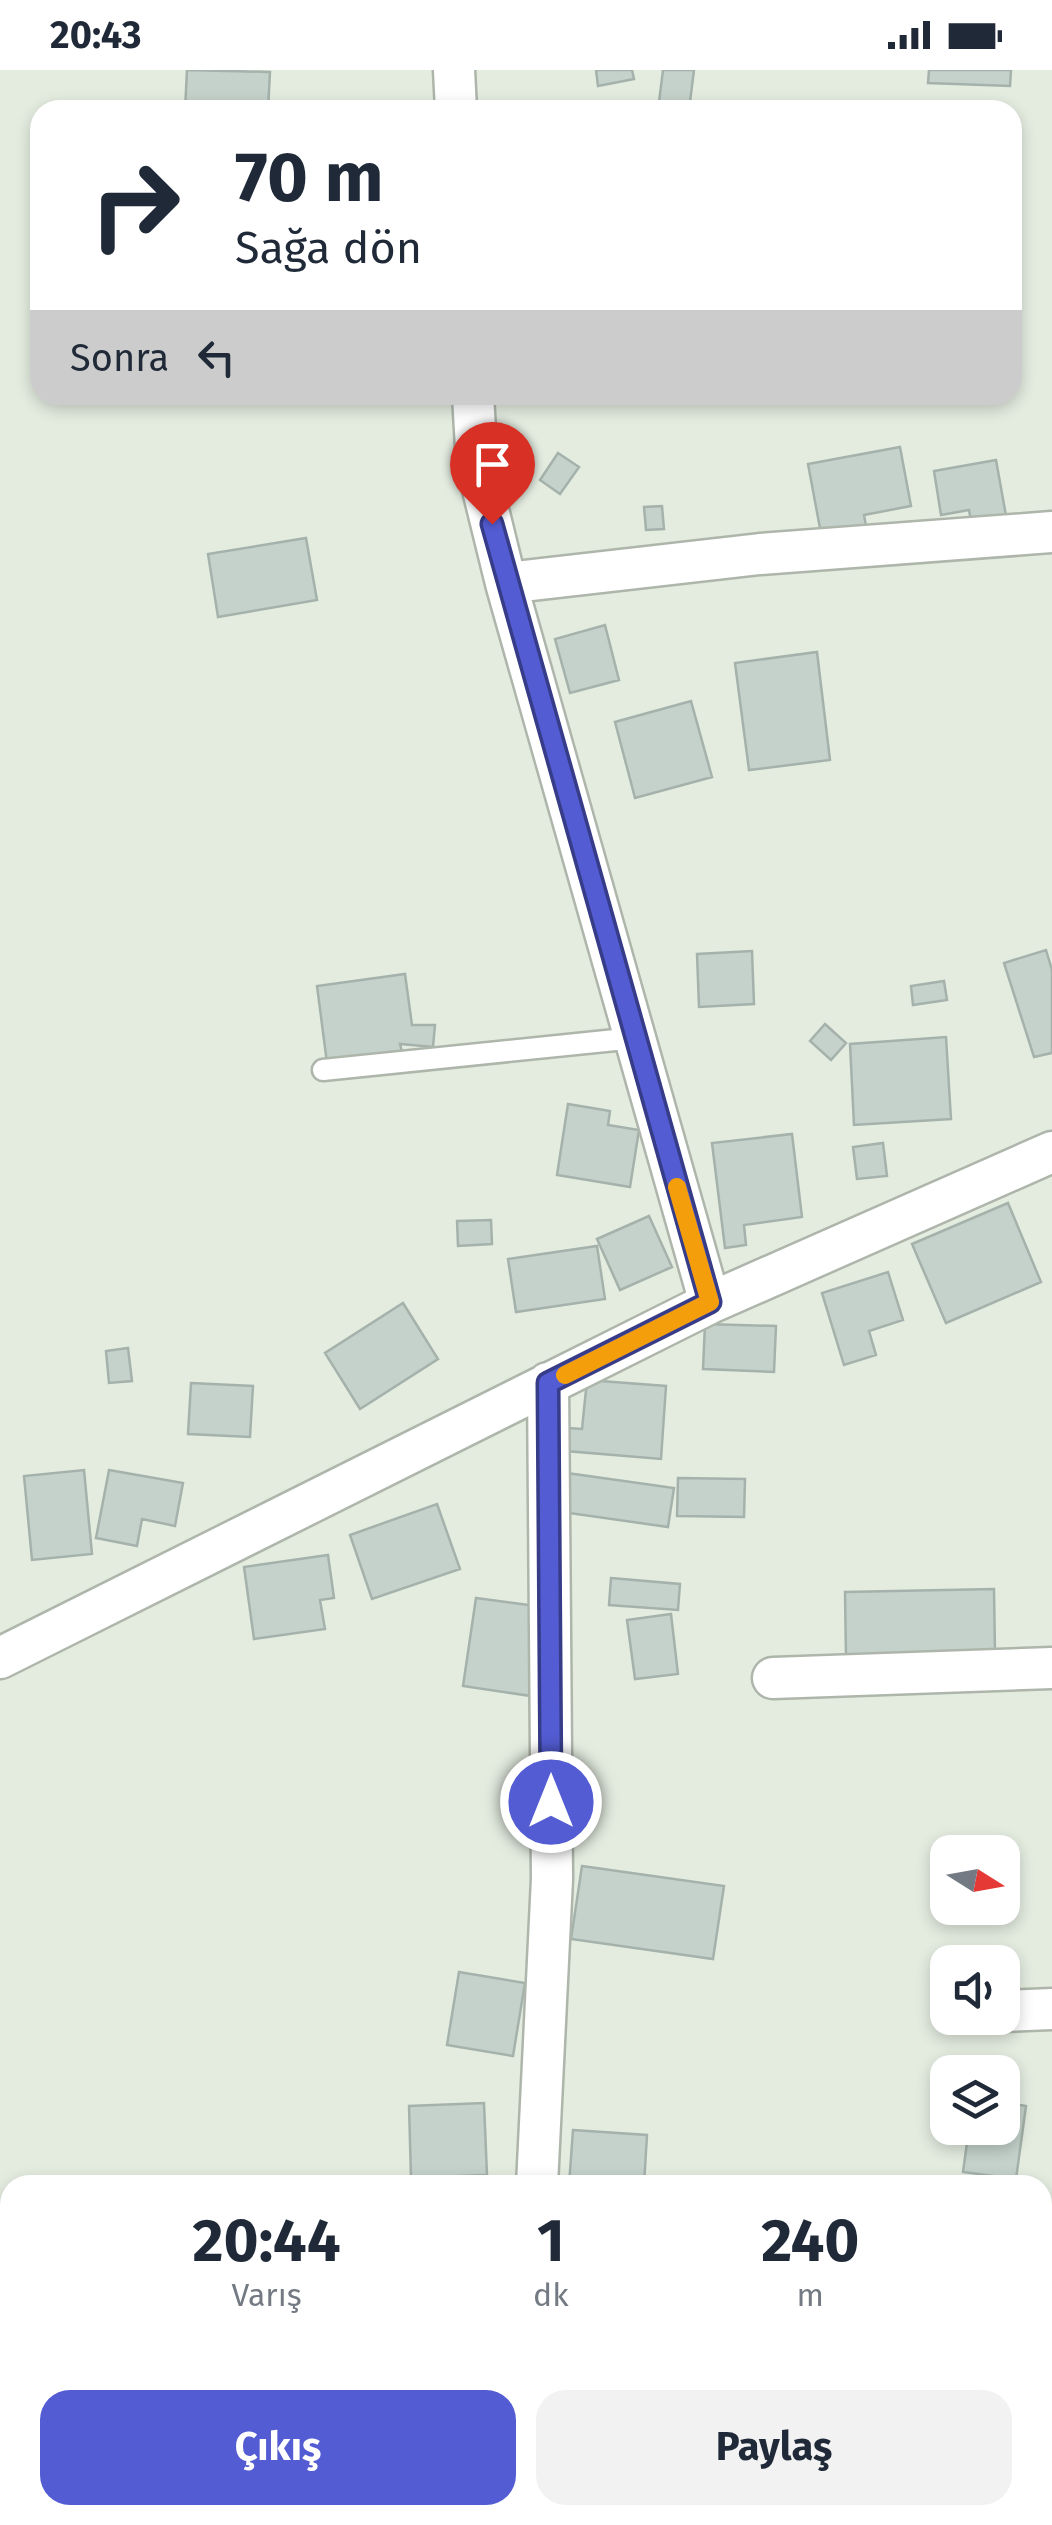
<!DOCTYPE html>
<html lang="tr">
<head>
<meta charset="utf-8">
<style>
	:root { --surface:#fff; --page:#f2f2f3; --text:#1f2937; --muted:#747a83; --accent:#535cd2 }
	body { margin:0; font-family:"Fira Sans",sans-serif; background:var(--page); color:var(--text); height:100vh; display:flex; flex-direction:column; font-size:38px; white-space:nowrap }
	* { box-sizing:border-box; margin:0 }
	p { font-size:32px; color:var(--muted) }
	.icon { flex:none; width:55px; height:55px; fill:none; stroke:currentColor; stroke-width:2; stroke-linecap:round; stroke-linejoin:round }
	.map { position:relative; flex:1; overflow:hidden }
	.sheet { position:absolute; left:0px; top:2105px; width:1052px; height:350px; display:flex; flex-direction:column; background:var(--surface); border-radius:30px 30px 0 0; box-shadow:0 5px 15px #0003 }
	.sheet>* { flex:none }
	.top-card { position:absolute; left:30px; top:30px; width:992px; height:305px; border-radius:30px; box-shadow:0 5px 15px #0003; background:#fff; color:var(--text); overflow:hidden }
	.needle { width:65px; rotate:101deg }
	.tools { position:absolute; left:930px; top:1765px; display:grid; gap:20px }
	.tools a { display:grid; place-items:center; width:90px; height:90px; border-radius:20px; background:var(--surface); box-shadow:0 5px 15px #0003; font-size:50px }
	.pin { position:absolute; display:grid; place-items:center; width:85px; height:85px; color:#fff; margin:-102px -42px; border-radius:50% 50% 50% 0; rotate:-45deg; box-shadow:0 0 10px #0007 }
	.pin .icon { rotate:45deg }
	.me { position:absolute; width:110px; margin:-55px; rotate:0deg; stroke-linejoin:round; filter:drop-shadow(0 0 8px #0008) }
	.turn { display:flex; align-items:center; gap:35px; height:210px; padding:0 40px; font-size:45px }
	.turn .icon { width:130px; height:130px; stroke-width:2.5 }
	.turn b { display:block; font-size:70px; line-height:85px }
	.then { display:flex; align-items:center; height:95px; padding:0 40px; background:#0003; gap:20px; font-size:38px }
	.eta { display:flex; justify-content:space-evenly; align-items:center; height:170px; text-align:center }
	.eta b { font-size:60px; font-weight:700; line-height:70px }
	.button { display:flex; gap:20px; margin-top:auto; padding:20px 40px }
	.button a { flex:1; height:115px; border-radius:30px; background:var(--accent); color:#fff; font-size:40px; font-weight:700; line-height:115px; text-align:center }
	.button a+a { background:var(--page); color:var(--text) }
	.status { display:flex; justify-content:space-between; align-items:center; height:70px; padding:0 50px; background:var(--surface); direction:ltr }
	.status svg { height:28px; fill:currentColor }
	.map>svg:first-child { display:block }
	.building { fill:#c4d2cb; stroke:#a4b2ab; stroke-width:2.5 }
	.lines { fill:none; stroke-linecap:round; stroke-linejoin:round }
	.service-casing { stroke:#aeb6ab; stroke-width:25 }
	.minor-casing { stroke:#aeb6ab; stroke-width:45 }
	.service { stroke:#fff; stroke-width:20 }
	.minor { stroke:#fff; stroke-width:40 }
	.route-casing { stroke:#363c88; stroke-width:25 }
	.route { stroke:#535cd2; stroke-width:18 }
	.slow { stroke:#f59e0b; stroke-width:18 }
</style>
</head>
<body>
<div class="status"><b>20:43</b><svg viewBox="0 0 49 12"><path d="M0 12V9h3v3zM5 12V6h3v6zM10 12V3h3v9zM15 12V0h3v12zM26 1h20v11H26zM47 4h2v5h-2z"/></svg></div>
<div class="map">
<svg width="1052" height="2455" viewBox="0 0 1052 2455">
	<rect width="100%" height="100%" fill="#e4ece0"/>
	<!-- building -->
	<path class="building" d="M 187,0 L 270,2 L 268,40 L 185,40 Z
		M 596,0 L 632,0 L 634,9 L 598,16 Z
		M 663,0 L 694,0 L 689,40 L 658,40 Z
		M 929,0 L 1011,0 L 1010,16 L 928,13 Z
		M 900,377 L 911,436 L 864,445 L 867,461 L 822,469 L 808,394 Z
		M 558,383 L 579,397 L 560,424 L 540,410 Z
		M 996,390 L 1007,451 L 972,457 L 969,440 L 941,445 L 934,401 Z
		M 662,436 L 664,459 L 646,460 L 644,437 Z
		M 306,468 L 317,530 L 218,547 L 208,484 Z
		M 605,555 L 619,610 L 570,623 L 555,569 Z
		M 817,582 L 830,690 L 749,700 L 735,593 Z
		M 691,631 L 712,707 L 635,728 L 615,652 Z
		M 1046,880 L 1052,900 L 1052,983 L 1034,987 L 1004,893 Z
		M 752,881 L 754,934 L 699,937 L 697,884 Z
		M 405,904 L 412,955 L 435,955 L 433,977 L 400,974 L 402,982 L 327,993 L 317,916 Z
		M 944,911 L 947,930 L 913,935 L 911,916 Z
		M 825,954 L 846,973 L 831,990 L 810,971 Z
		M 946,967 L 951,1049 L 854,1055 L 850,974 Z
		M 568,1034 L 610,1041 L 608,1055 L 639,1060 L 630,1117 L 557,1105 Z
		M 792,1064 L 802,1147 L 744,1155 L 746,1175 L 725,1178 L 712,1073 Z
		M 883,1073 L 887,1106 L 857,1109 L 853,1077 Z
		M 1008,1133 L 1041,1212 L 946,1253 L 912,1174 Z
		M 649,1146 L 672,1197 L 620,1220 L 597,1169 Z
		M 491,1150 L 492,1174 L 458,1176 L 457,1151 Z
		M 597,1176 L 605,1229 L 516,1242 L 508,1189 Z
		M 888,1202 L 903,1250 L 869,1261 L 876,1285 L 844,1295 L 822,1223 Z
		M 403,1233 L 438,1289 L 360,1339 L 325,1283 Z
		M 705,1254 L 776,1256 L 774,1302 L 703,1299 Z
		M 128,1278 L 132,1311 L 109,1313 L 106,1281 Z
		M 587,1310 L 666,1316 L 661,1389 L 566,1381 L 568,1358 L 582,1359 Z
		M 191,1313 L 253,1316 L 250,1367 L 188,1364 Z
		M 84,1400 L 92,1484 L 32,1490 L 24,1406 Z
		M 109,1400 L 183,1413 L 175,1456 L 142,1449 L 137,1476 L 96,1468 Z
		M 567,1403 L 674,1418 L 668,1457 L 562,1442 Z
		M 678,1408 L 745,1409 L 744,1447 L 677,1446 Z
		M 437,1434 L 460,1499 L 372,1529 L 350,1465 Z
		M 328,1485 L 334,1528 L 320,1530 L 325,1559 L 254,1569 L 244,1497 Z
		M 611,1508 L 680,1514 L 678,1540 L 609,1535 Z
		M 994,1519 L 995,1583 L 846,1588 L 845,1522 Z
		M 476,1528 L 544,1537 L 531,1626 L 463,1616 Z
		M 671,1544 L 678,1604 L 635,1609 L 627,1550 Z
		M 582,1796 L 724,1816 L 713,1889 L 571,1869 Z
		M 459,1902 L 525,1913 L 513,1986 L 447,1975 Z
		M 1002,2032 L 1026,2036 L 1016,2109 L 963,2102 L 969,2058 L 1002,2058 Z
		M 484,2033 L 487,2105 L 411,2108 L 409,2036 Z
		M 573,2060 L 647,2065 L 644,2115 L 569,2115 Z"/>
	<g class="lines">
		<defs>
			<path id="service" d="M 323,1000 L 635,968"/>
			<path id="minor" d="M 454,0 L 456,40
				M 473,325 L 477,395 L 506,513 L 710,1233
				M 506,513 L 760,484 L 1052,462
				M 0,1588 L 710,1233 L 1052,1082
				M 773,1608 L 1052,1598
				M 1002,1941 L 1052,1939
				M 537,2115 L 552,1809 L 548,1313
				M 521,2455 L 521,2445"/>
		</defs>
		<!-- service casing -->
		<use href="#service" class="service-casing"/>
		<!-- minor casing -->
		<use href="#minor" class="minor-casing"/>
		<!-- service -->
		<use href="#service" class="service"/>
		<!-- minor -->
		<use href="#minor" class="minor"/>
	</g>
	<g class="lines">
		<defs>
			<path id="route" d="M 492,454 L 710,1232 L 548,1313 L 551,1732"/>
		</defs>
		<!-- route casing -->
		<use href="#route" class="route-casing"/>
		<!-- route -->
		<use href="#route" class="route"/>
		<!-- slow -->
		<path class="slow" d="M 565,1305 L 710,1232 L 677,1117"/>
	</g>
</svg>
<div class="tools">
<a><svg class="needle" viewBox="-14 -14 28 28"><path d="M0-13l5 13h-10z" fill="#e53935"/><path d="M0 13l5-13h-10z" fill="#747a83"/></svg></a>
<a><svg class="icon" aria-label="sound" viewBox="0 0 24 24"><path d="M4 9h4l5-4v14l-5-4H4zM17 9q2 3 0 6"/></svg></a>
<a><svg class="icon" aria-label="layers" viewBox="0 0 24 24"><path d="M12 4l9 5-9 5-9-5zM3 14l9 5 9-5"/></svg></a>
</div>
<div class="pin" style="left:492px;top:454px;background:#d93025"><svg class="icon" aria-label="arrive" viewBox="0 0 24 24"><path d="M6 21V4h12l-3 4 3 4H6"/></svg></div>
<svg class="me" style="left:551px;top:1732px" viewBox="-20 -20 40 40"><circle r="17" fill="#535cd2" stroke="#fff" stroke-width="3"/><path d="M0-11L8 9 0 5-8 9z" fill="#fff"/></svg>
<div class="top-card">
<div class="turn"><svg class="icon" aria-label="right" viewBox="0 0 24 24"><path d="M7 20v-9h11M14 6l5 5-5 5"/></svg><div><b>70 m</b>Sağa dön</div></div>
<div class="then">Sonra<svg class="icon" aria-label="left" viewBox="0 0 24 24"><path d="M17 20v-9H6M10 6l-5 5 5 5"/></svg></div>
</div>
<section class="sheet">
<div class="eta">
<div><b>20:44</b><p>Varış</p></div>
<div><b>1</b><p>dk</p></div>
<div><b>240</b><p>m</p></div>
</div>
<div class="button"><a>Çıkış</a><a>Paylaş</a></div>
</section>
</div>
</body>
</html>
